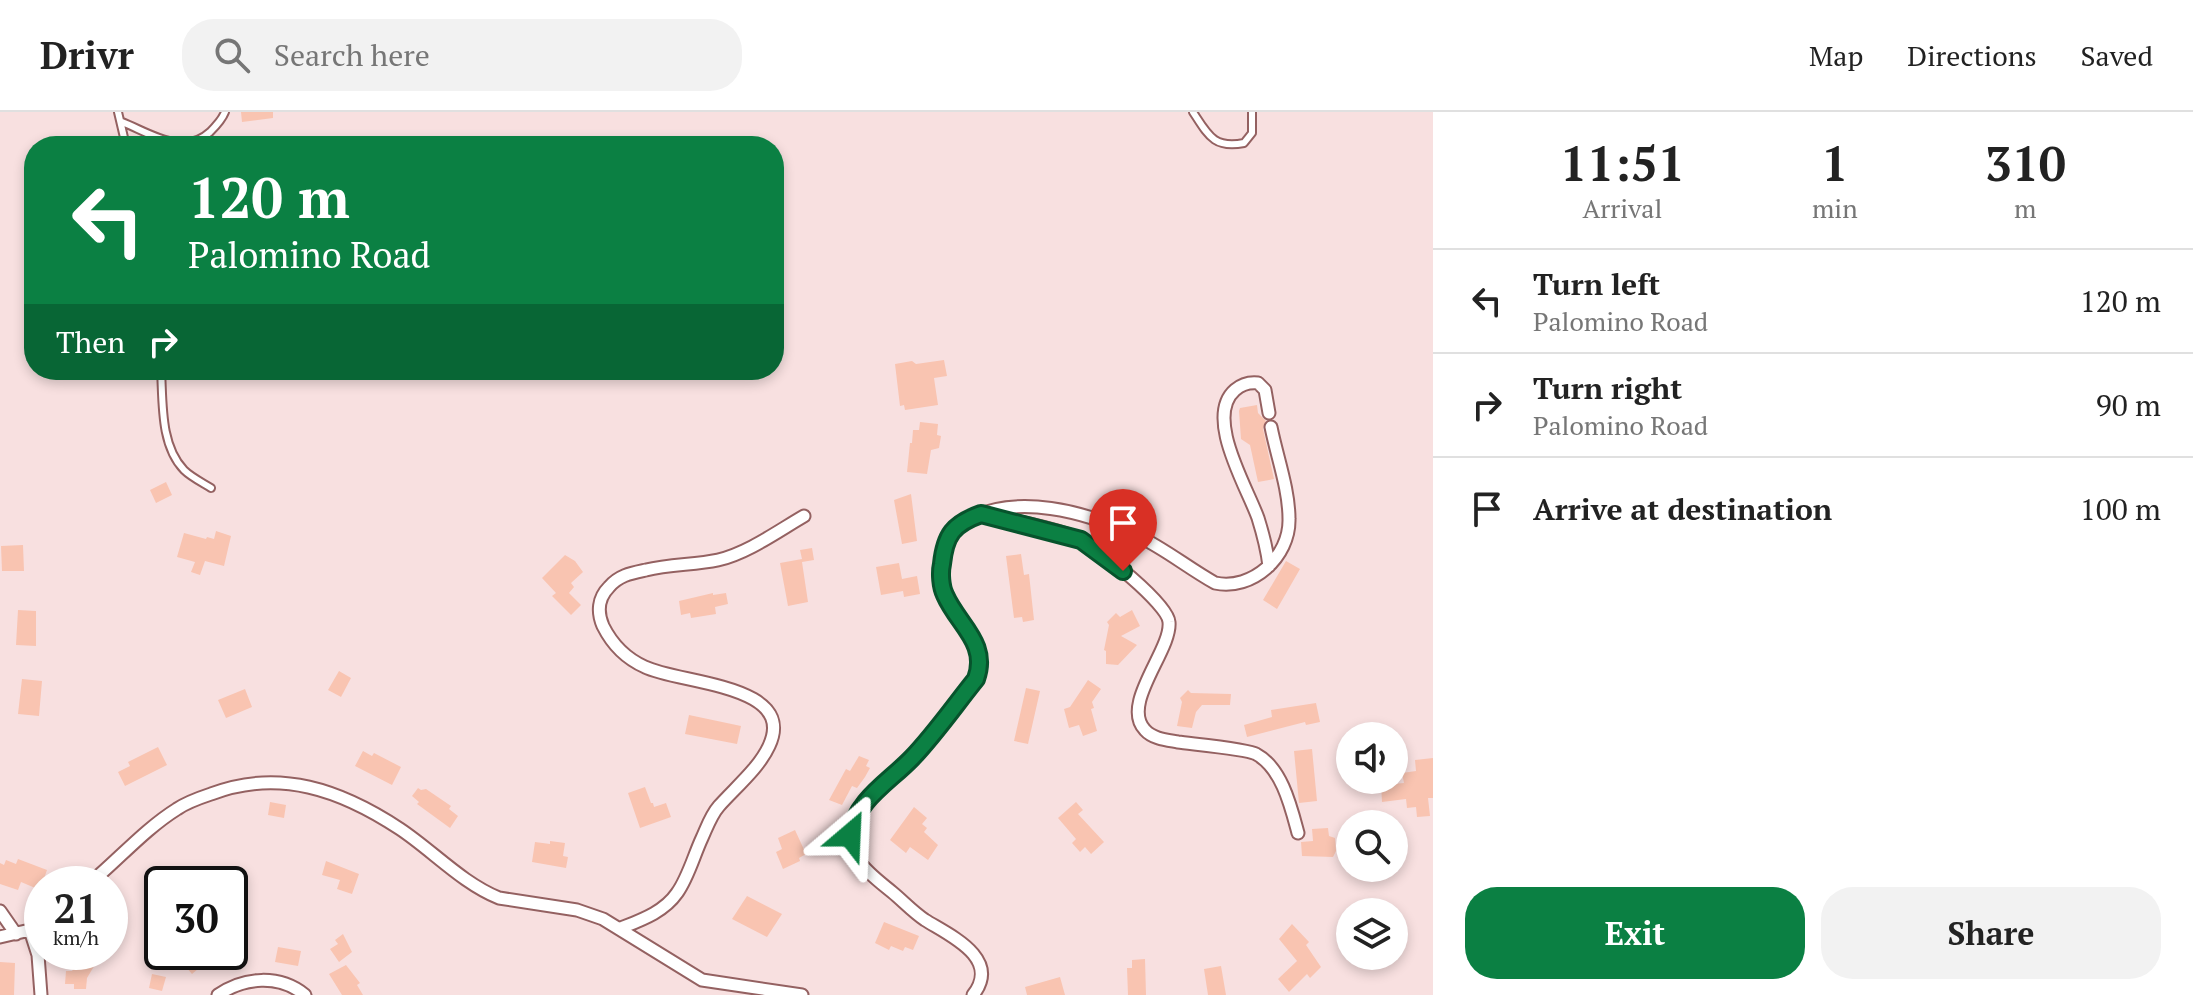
<!DOCTYPE html>
<html lang="en">
<head>
<meta charset="utf-8">
<style>
	:root { --surface:#fff; --page:#f2f2f2; --text:#222; --muted:#767676; --line:#e0e0e0; --accent:#0b8043 }
	body { margin:0; font-family:"PT Serif",serif; background:var(--page); color:var(--text); height:100vh; display:flex; flex-direction:column; font-size:30px; white-space:nowrap }
	* { box-sizing:border-box; margin:0 }
	p { font-size:26px; color:var(--muted) }
	.icon { flex:none; width:44px; height:44px; fill:none; stroke:currentColor; stroke-width:2; stroke-linecap:round; stroke-linejoin:round }
	.map { position:relative; flex:1; overflow:hidden }
	.details { display:flex; flex-direction:column; background:var(--surface); width:760px }
	.details>* { flex:none }
	.banner { position:absolute; left:24px; top:24px; width:760px; height:244px; border-radius:32px; box-shadow:0 4px 12px #0003; background:#0b8043; color:#fff; overflow:hidden }
	.tools { position:absolute; left:1336px; top:610px; display:grid; gap:16px }
	.tools a { display:grid; place-items:center; width:72px; height:72px; border-radius:50%; background:var(--surface); box-shadow:0 4px 12px #0003; font-size:40px }
	.speed { position:absolute; left:24px; top:754px; display:flex; gap:16px; font-size:40px; font-weight:700; text-align:center }
	.speed>* { display:grid; place-content:center; width:104px; height:104px; border-radius:50%; background:var(--surface); box-shadow:0 4px 12px #0003; line-height:1 }
	.speed small { font-size:20px; font-weight:400 }
	.speed .limit { border:4px solid #111; border-radius:12px; background:#fff; color:#111 }
	.pin { position:absolute; display:grid; place-items:center; width:68px; height:68px; color:#fff; margin:-82px -34px; border-radius:50% 50% 50% 0; rotate:-45deg; box-shadow:0 0 8px #0007 }
	.pin .icon { rotate:45deg }
	.me { position:absolute; width:88px; margin:-44px; rotate:26deg; stroke-linejoin:round; filter:drop-shadow(0 0 6px #0008) }
	.turn { display:flex; align-items:center; gap:28px; height:168px; padding:0 32px; font-size:36px }
	.turn .icon { width:104px; height:104px; stroke-width:2.5 }
	.turn b { display:block; font-size:56px; line-height:68px }
	.then { display:flex; align-items:center; height:76px; padding:0 32px; background:#0003; gap:16px; font-size:30px }
	.eta { display:flex; justify-content:space-evenly; align-items:center; height:136px; text-align:center }
	.eta b { font-size:48px; font-weight:700; line-height:56px }
	.action { display:flex; gap:16px; margin-top:auto; padding:16px 32px }
	.action a { flex:1; height:92px; border-radius:32px; background:var(--accent); color:#fff; font-size:32px; font-weight:700; line-height:92px; text-align:center }
	.action a+a { background:var(--page); color:var(--text) }
	ul { padding:0; list-style:none }
	li { display:flex; align-items:center; gap:24px; height:104px; padding:0 32px; border-top:2px solid var(--line) }
	li div { flex:1 }
	li b { display:block; font-size:30px }
	li em { font-style:normal }
	header { display:flex; align-items:center; gap:48px; box-sizing:border-box; height:112px; padding:0 40px; background:var(--surface); border-bottom:2px solid var(--line) }
	header strong { font-size:38px }
	nav { display:flex; gap:44px; margin-inline-start:auto; font-size:28px }
	.search { width:560px; height:72px; background:var(--page); display:flex; align-items:center; gap:20px; box-sizing:border-box; padding:0 28px; border-radius:32px; color:var(--muted); font-size:30px }
	main { display:flex; flex:1; min-height:0 }
	.map>svg:first-child { display:block }
	.building { fill:#f9c4b1 }
	.lines { fill:none; stroke-linecap:round; stroke-linejoin:round }
	.service-casing { stroke:#946161; stroke-width:10 }
	.minor-casing { stroke:#946161; stroke-width:15 }
	.service { stroke:#fff; stroke-width:6 }
	.minor { stroke:#fff; stroke-width:11 }
	.route-casing { stroke:#07532c; stroke-width:20 }
	.route { stroke:#0b8043; stroke-width:14 }
</style>
</head>
<body>
<header>
<strong>Drivr</strong>
<div class="search"><svg class="icon" aria-label="search" viewBox="0 0 24 24"><circle cx="10" cy="10" r="6"/><path d="M15 15l6 6"/></svg>Search here</div>
<nav><a>Map</a><a>Directions</a><a>Saved</a></nav>
</header>
<main>
<div class="map">
<svg width="1433" height="883" viewBox="0 0 1433 883">
	<rect width="100%" height="100%" fill="#f8e0e0"/>
	<!-- building -->
	<path class="building" d="M 241,0 L 273,0 L 273,6 L 242,10 Z
		M 944,248 L 947,264 L 934,266 L 938,293 L 905,298 L 904,293 L 900,294 L 895,252 L 912,249 L 916,252 Z
		M 1257,293 L 1258,301 L 1266,309 L 1263,317 L 1274,367 L 1258,370 L 1250,333 L 1241,327 L 1239,299 L 1240,296 Z
		M 920,310 L 938,312 L 937,323 L 941,324 L 939,336 L 931,338 L 927,362 L 907,360 L 910,331 L 912,331 L 913,318 L 919,318 Z
		M 166,370 L 172,383 L 156,391 L 150,378 Z
		M 911,382 L 917,429 L 902,432 L 894,388 Z
		M 216,419 L 231,424 L 224,454 L 205,449 L 200,463 L 191,460 L 195,450 L 177,445 L 184,421 L 206,427 L 207,425 L 214,427 Z
		M 23,433 L 24,459 L 2,459 L 1,434 Z
		M 812,436 L 814,448 L 802,450 L 808,490 L 788,494 L 780,451 L 802,447 L 800,438 Z
		M 1021,442 L 1024,463 L 1029,462 L 1034,508 L 1023,510 L 1022,505 L 1014,506 L 1006,444 Z
		M 565,443 L 575,449 L 583,460 L 571,471 L 574,475 L 569,481 L 581,493 L 571,503 L 552,484 L 556,481 L 542,466 Z
		M 1286,449 L 1300,457 L 1277,497 L 1263,488 Z
		M 899,451 L 902,467 L 917,464 L 920,482 L 904,485 L 903,479 L 881,483 L 876,455 Z
		M 713,481 L 713,483 L 726,481 L 728,492 L 715,495 L 716,502 L 691,506 L 690,501 L 681,503 L 679,489 Z
		M 18,498 L 36,499 L 36,534 L 16,533 Z
		M 1132,498 L 1140,514 L 1121,524 L 1137,533 L 1118,553 L 1106,552 L 1106,539 L 1104,538 L 1109,513 L 1107,510 L 1116,501 L 1120,505 Z
		M 339,559 L 351,566 L 341,585 L 328,578 Z
		M 22,567 L 42,569 L 39,604 L 18,602 Z
		M 1088,568 L 1101,577 L 1092,590 L 1094,596 L 1091,597 L 1097,619 L 1083,624 L 1079,613 L 1069,616 L 1064,597 L 1070,595 Z
		M 1026,576 L 1040,579 L 1028,632 L 1014,629 Z
		M 245,577 L 252,595 L 226,606 L 218,588 Z
		M 1188,578 L 1191,581 L 1231,582 L 1230,593 L 1202,593 L 1196,600 L 1192,616 L 1177,614 L 1182,590 L 1180,586 Z
		M 1316,591 L 1320,610 L 1306,613 L 1305,610 L 1247,625 L 1244,613 L 1272,605 L 1271,598 Z
		M 689,603 L 741,614 L 737,632 L 685,622 Z
		M 158,635 L 167,653 L 125,674 L 118,660 L 130,654 L 128,650 Z
		M 1312,637 L 1317,689 L 1299,691 L 1294,639 Z
		M 363,639 L 372,644 L 374,641 L 401,655 L 392,673 L 355,654 Z
		M 859,644 L 869,648 L 866,654 L 870,656 L 865,665 L 857,676 L 852,674 L 842,693 L 829,688 L 846,657 L 850,659 Z
		M 1433,646 L 1433,686 L 1428,686 L 1430,704 L 1417,705 L 1416,695 L 1407,696 L 1406,687 L 1382,690 L 1381,673 L 1404,671 L 1402,661 L 1416,659 L 1415,648 Z
		M 645,675 L 651,691 L 653,691 L 654,695 L 666,691 L 671,705 L 640,716 L 628,681 Z
		M 418,676 L 421,678 L 426,677 L 451,694 L 449,697 L 458,704 L 450,716 L 417,692 L 419,690 L 412,684 Z
		M 270,690 L 286,693 L 284,706 L 268,703 Z
		M 1076,690 L 1083,698 L 1078,702 L 1104,730 L 1091,742 L 1085,735 L 1080,740 L 1072,731 L 1076,727 L 1058,706 Z
		M 914,695 L 927,706 L 922,712 L 927,716 L 924,720 L 938,733 L 928,748 L 910,735 L 906,741 L 890,728 Z
		M 1328,716 L 1329,724 L 1335,726 L 1336,739 L 1333,745 L 1302,744 L 1301,730 L 1313,729 L 1312,717 Z
		M 795,718 L 806,742 L 799,746 L 800,749 L 783,757 L 776,740 L 782,737 L 778,726 Z
		M 550,729 L 565,731 L 563,744 L 568,745 L 566,756 L 532,750 L 535,730 L 550,732 Z
		M 18,747 L 47,758 L 40,778 L 21,770 L 18,778 L 0,772 L 0,751 L 4,753 L 6,748 L 16,752 Z
		M 326,749 L 359,762 L 352,782 L 337,777 L 340,768 L 322,763 Z
		M 232,756 L 236,772 L 187,772 L 186,769 Z
		M 747,784 L 782,802 L 767,825 L 732,807 Z
		M 157,798 L 162,805 L 162,811 L 152,818 L 145,805 Z
		M 884,810 L 919,824 L 913,838 L 905,835 L 903,839 L 891,834 L 889,838 L 875,831 Z
		M 1292,812 L 1309,830 L 1306,833 L 1321,855 L 1310,866 L 1307,862 L 1289,880 L 1278,867 L 1297,849 L 1279,827 Z
		M 343,822 L 352,840 L 339,850 L 330,837 L 338,832 L 335,828 Z
		M 278,835 L 301,839 L 298,854 L 275,850 Z
		M 173,840 L 207,840 L 200,846 L 205,851 L 192,862 Z
		M 82,844 L 96,851 L 87,866 L 86,877 L 74,877 L 74,872 L 65,872 L 66,859 L 72,859 Z
		M 1145,847 L 1146,883 L 1128,883 L 1127,856 L 1132,856 L 1132,848 Z
		M 0,850 L 15,851 L 14,883 L 0,883 Z
		M 346,853 L 360,871 L 357,873 L 363,883 L 342,883 L 329,862 Z
		M 1221,854 L 1226,883 L 1208,883 L 1204,857 Z
		M 152,862 L 166,865 L 162,879 L 149,876 Z
		M 1060,865 L 1065,883 L 1027,883 L 1025,875 Z"/>
	<g class="lines">
		<defs>
			<path id="service" d="M 118,0 L 126,34
				M 1193,0 C 1208,23 1214,37 1244,31 L 1252,21 L 1252,0
				M 122,10 C 150,21 183,45 210,20 C 216,14 222,8 225,0
				M 161,258 C 163,290 160,333 184,358 C 191,365 203,371 211,376"/>
			<path id="minor" d="M 1269,301 L 1265,278 L 1258,271 C 1249,270 1242,272 1235,278 C 1204,305 1247,375 1258,406 C 1263,422 1267,437 1269,454
				M 981,402 C 1008,408 1059,416 1081,428 C 1099,437 1168,492 1169,510 C 1172,538 1120,592 1145,618 C 1153,627 1167,628 1178,630 C 1192,632 1248,637 1256,642 C 1282,656 1291,695 1298,721
				M 89,772 C 118,748 145,717 177,697 C 187,690 199,686 211,682 C 279,656 341,678 400,717 C 433,739 462,771 499,786 L 577,798 L 603,807 L 702,868 L 802,883
				M 0,799 L 16,822
				M 621,816 C 641,808 664,800 677,781 C 688,766 694,743 702,726 C 707,715 711,703 719,694 C 735,676 759,656 769,634 C 798,572 680,572 645,555 C 627,547 612,532 603,514 C 597,500 598,486 609,475 C 619,463 632,461 646,458 C 670,452 695,453 718,448 C 748,441 778,419 804,404
				M 30,818 L 38,843 L 41,883
				M 0,825 L 30,818 L 42,810
				M 218,883 C 244,865 279,862 305,883
				M 973,883 C 1002,846 949,823 925,808 C 913,800 903,789 892,780 C 870,762 843,744 852,711 C 860,683 895,664 914,644 C 936,619 955,593 976,567 C 991,526 953,514 944,480 C 936,455 941,423 965,409 C 1016,380 1086,400 1136,423 C 1164,436 1188,456 1215,471 C 1252,479 1290,445 1289,407 C 1289,377 1277,345 1271,315"/>
		</defs>
		<!-- service casing -->
		<use href="#service" class="service-casing"/>
		<!-- minor casing -->
		<use href="#minor" class="minor-casing"/>
		<!-- service -->
		<use href="#service" class="service"/>
		<!-- minor -->
		<use href="#minor" class="minor"/>
	</g>
	<g class="lines">
		<defs>
			<path id="route" d="M 850,723 C 856,688 889,670 912,646 C 935,622 955,593 976,567 C 989,531 958,513 945,483 C 941,475 940,461 942,452 C 945,423 953,412 981,402 L 1081,428 L 1123,459"/>
		</defs>
		<!-- route casing -->
		<use href="#route" class="route-casing"/>
		<!-- route -->
		<use href="#route" class="route"/>
	</g>
</svg>
<div class="tools">
<a><svg class="icon" aria-label="sound" viewBox="0 0 24 24"><path d="M4 9h4l5-4v14l-5-4H4zM17 9q2 3 0 6"/></svg></a>
<a><svg class="icon" aria-label="search" viewBox="0 0 24 24"><circle cx="10" cy="10" r="6"/><path d="M15 15l6 6"/></svg></a>
<a><svg class="icon" aria-label="layers" viewBox="0 0 24 24"><path d="M12 4l9 5-9 5-9-5zM3 14l9 5 9-5"/></svg></a>
</div>
<div class="speed"><div>21<small>km/h</small></div><div class="limit">30</div></div>
<div class="pin" style="left:1123px;top:459px;background:#d93025"><svg class="icon" aria-label="arrive" viewBox="0 0 24 24"><path d="M6 21V4h12l-3 4 3 4H6"/></svg></div>
<svg class="me" style="left:850px;top:723px" viewBox="-20 -20 40 40"><path d="M0-17L14 15 0 8-14 15z" fill="#0b8043" stroke="#fff" stroke-width="4"/></svg>
<div class="banner">
<div class="turn"><svg class="icon" aria-label="left" viewBox="0 0 24 24"><path d="M17 20v-9H6M10 6l-5 5 5 5"/></svg><div><b>120 m</b>Palomino Road</div></div>
<div class="then">Then<svg class="icon" aria-label="right" viewBox="0 0 24 24"><path d="M7 20v-9h11M14 6l5 5-5 5"/></svg></div>
</div>
</div>
<section class="details">
<div class="eta">
<div><b>11:51</b><p>Arrival</p></div>
<div><b>1</b><p>min</p></div>
<div><b>310</b><p>m</p></div>
</div>
<ul>
<li><svg class="icon" aria-label="left" viewBox="0 0 24 24"><path d="M17 20v-9H6M10 6l-5 5 5 5"/></svg><div><b>Turn left</b><p>Palomino Road</p></div><em>120 m</em></li>
<li><svg class="icon" aria-label="right" viewBox="0 0 24 24"><path d="M7 20v-9h11M14 6l5 5-5 5"/></svg><div><b>Turn right</b><p>Palomino Road</p></div><em>90 m</em></li>
<li><svg class="icon" aria-label="arrive" viewBox="0 0 24 24"><path d="M6 21V4h12l-3 4 3 4H6"/></svg><div><b>Arrive at destination</b></div><em>100 m</em></li>
</ul>
<div class="action"><a>Exit</a><a>Share</a></div>
</section>
</main>
</body>
</html>
